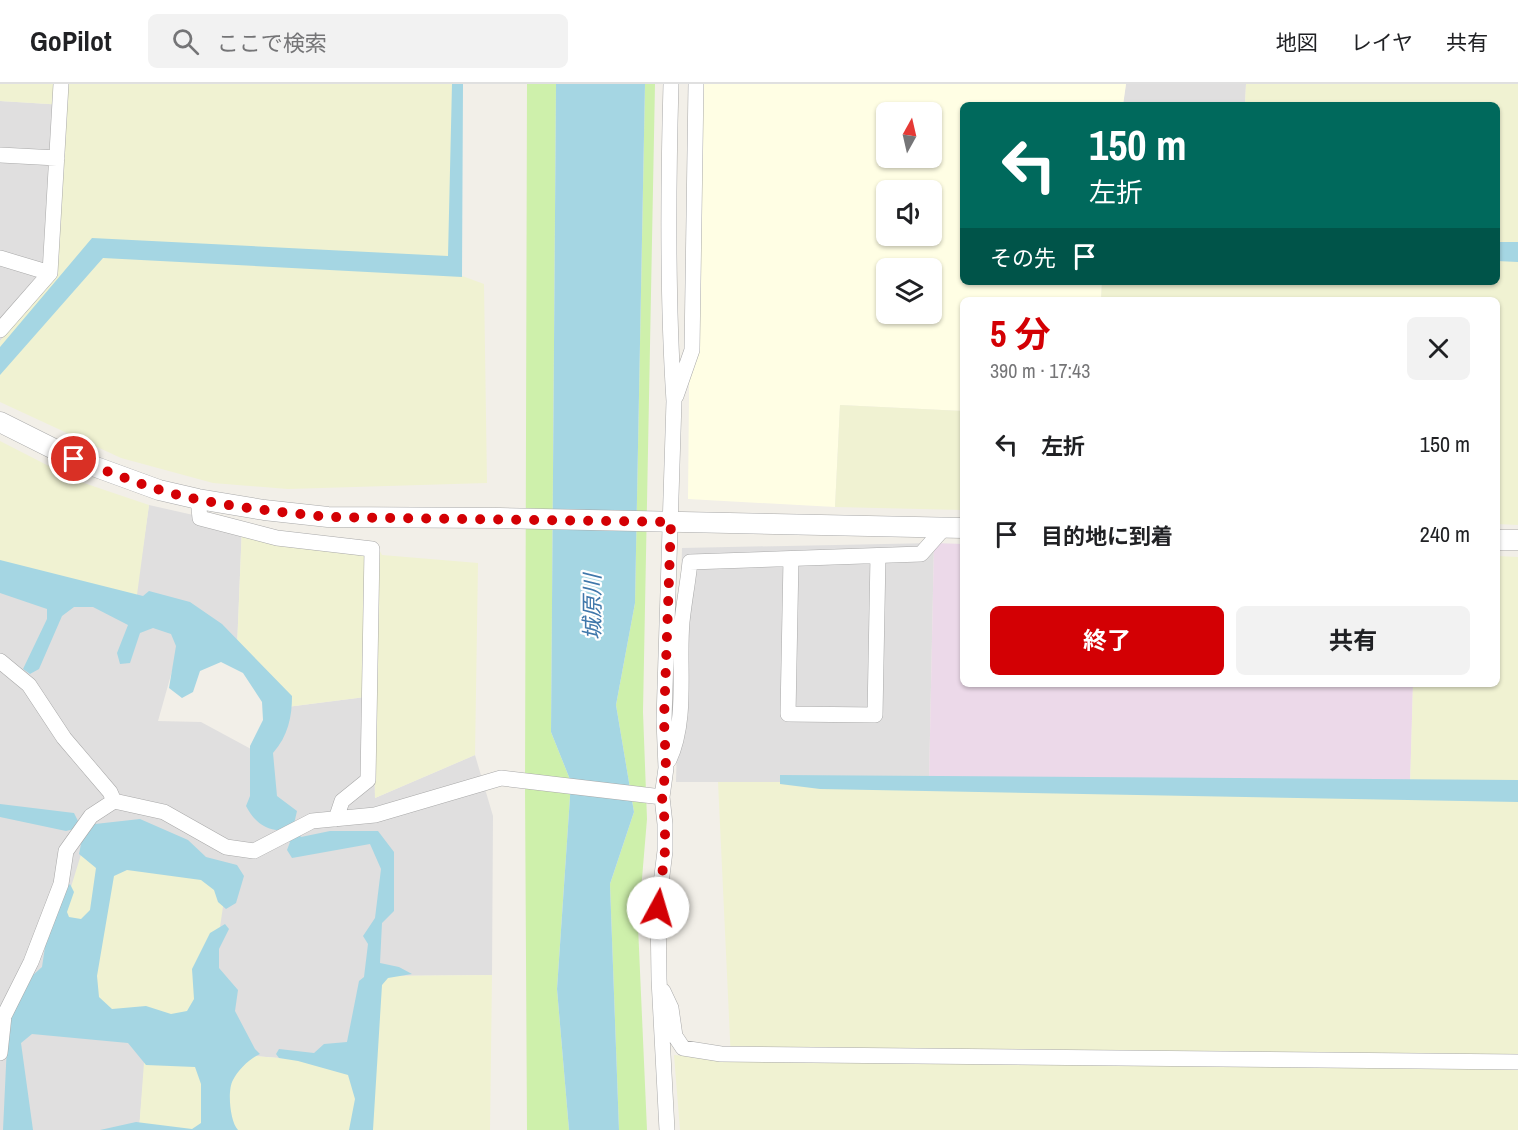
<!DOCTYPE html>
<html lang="ja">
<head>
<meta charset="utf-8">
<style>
	:root { --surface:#fff; --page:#f2f2f2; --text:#202124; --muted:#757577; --line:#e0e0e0; --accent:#d30004 }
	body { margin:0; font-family:"Archivo Narrow","Noto Sans JP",sans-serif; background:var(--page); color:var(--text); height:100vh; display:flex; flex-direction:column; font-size:22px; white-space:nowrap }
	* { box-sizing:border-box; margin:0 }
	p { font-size:20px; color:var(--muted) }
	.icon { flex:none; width:33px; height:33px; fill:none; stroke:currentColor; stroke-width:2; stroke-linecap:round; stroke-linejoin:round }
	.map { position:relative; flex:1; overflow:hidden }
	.side { position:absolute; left:960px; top:213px; width:540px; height:390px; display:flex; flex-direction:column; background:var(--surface); border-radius:9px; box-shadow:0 2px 4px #0004 }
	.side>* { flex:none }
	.hud { position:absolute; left:960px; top:18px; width:540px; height:183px; border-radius:9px; box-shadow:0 2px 4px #0004; background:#00695c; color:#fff; overflow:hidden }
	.needle { width:39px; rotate:8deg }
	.controls { position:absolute; left:876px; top:18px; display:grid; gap:12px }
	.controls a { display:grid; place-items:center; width:66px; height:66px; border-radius:9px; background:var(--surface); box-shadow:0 2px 4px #0004; font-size:30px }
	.pin { position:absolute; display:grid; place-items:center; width:51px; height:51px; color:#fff; margin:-26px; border:3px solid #fff; border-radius:50%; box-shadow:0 2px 6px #0007 }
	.me { position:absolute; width:66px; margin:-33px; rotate:6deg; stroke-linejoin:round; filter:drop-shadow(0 0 4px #0008) }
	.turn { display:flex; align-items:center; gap:21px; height:126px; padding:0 30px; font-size:27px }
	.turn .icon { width:78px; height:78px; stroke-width:2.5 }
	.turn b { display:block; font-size:42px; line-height:51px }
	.then { display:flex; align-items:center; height:57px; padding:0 30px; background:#0003; gap:12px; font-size:22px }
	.round { display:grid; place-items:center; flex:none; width:63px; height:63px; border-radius:9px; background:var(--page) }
	.summary { display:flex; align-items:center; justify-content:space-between; height:102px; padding:0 30px }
	h1 { font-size:36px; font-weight:700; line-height:45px; color:var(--accent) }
	.action { display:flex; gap:12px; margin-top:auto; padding:12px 30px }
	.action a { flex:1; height:69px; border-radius:9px; background:var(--accent); color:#fff; font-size:24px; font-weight:700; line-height:69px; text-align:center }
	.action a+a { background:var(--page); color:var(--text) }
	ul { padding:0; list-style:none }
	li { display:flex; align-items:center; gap:18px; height:90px; padding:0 30px }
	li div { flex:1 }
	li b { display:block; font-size:22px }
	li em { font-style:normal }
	header { display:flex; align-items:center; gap:36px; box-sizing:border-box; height:84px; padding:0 30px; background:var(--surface); border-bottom:2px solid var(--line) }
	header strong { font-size:28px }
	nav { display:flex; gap:33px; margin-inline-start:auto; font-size:21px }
	.search { width:420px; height:54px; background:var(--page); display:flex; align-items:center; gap:15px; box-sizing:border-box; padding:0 21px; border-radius:9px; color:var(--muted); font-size:22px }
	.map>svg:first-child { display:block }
	.residential { fill:#e0dfdf }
	.industrial { fill:#ecd9e9 }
	.education { fill:#fffee4; fill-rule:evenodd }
	.farmland { fill:#f0f2d2 }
	.grass { fill:#cef0ab }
	.water { fill:#a5d6e3 }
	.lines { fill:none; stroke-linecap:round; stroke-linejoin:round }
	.minor-casing { stroke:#a9a9a9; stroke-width:16 }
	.tertiary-casing { stroke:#a9a9a9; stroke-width:21 }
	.minor { stroke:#fff; stroke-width:15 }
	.tertiary { stroke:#fff; stroke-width:20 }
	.route { stroke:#d30004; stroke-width:10; stroke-dasharray:0 18 }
	.labels { text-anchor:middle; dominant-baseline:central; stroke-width:4.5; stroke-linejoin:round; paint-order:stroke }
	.water-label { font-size:22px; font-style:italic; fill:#3f77aa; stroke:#fff }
</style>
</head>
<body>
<header>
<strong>GoPilot</strong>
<div class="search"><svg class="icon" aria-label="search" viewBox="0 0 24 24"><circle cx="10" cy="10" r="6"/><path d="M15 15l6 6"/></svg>ここで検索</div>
<nav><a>地図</a><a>レイヤ</a><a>共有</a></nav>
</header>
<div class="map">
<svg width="1518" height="1046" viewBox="0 0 1518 1046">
	<rect width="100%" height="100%" fill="#f2efe8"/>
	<!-- residential -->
	<path class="residential" d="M 1126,0 L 1246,0 L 1245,21 L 1123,21 Z
		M 0,17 L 65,21 L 57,189 L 0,257 Z
		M 149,421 L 242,442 L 237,564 L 183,548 L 158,637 L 201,638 L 251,665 L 271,625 L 373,612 L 375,714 L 475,671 L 493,732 L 492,891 L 380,892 L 368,981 L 243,971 L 147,952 L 139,1046 L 0,1046 L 0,486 L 134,525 Z
		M 934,459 L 929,698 L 676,698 L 682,464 Z"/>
	<!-- industrial -->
	<path class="industrial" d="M 934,459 L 963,460 L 963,600 L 1413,600 L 1410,704 L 929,698 Z"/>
	<!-- education -->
	<path class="education" d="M 692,0 L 1126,0 L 1123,21 L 963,21 L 963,198 L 1102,198 L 1101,216 L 963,216 L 963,327 L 840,321 L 835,423 L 688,415 ZM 886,28 L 932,28 L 932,74 L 886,74 ZM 886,106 L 932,106 L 932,152 L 886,152 ZM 886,184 L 932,184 L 932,230 L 886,230 Z"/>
	<!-- farmland -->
	<path class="farmland" d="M 0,0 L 456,0 L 454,189 L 484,200 L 487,399 L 288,405 L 213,399 L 121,374 L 0,318 L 0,257 L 57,189 L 65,21 L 0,17 Z
		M 1246,0 L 1518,0 L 1518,441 L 1497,440 L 1497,216 L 1101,216 L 1102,198 L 1497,198 L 1497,21 L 1245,21 Z
		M 840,321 L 963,327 L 963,426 L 835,423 Z
		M 0,357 L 78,397 L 149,421 L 135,526 L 0,486 Z
		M 242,442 L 376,460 L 382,471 L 478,479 L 475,671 L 375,714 L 373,612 L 271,625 L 237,564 Z
		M 1497,472 L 1518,473 L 1518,1046 L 680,1046 L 674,971 L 731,976 L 718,698 L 929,698 L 1410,704 L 1413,600 L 1497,600 Z
		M 83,764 L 227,795 L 210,912 L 243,971 L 367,981 L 380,892 L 492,891 L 490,1046 L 139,1046 L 146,952 L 31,933 Z"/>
	<!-- grass -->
	<path class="grass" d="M 527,0 L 556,0 L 551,648 L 571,698 L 557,905 L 569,1046 L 527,1046 L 525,703 Z
		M 645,0 L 655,0 L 643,628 L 647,735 L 638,842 L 647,1046 L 619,1046 L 610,800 L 634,728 L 616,621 L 635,519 Z"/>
	<!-- water -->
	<path class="water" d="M 452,0 L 463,0 L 462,193 L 103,174 L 0,291 L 0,263 L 92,154 L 448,172 Z
		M 556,0 L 645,0 L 635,519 L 616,621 L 634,728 L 610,800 L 619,1046 L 569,1046 L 557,905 L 571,698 L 551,648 Z
		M 1497,158 L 1518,158 L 1518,178 L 1497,177 Z
		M 0,476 L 143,512 L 149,507 L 190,518 L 222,540 L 292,612 C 292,633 288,652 273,669 L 277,712 L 297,727 L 294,740 L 301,753 L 330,747 L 378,747 L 394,768 L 394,827 L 382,839 L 380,879 L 399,883 L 412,890 L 388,894 L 382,901 L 373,1046 L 349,1046 L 355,1015 L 348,991 L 298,977 L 279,974 L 276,970 L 279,965 L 314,969 L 324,960 L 347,958 L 359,897 L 364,893 L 368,860 L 363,852 L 375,834 L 381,785 L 370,760 L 292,774 L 287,766 L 290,758 L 282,746 C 265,747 253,736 246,722 L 250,712 L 250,662 L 263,636 L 262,618 L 243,589 L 221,578 L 200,587 L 193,608 L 182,614 L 169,604 L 176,562 L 171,550 L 153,544 L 140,549 L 130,579 L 120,580 L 117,569 L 128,541 L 93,523 L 74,523 L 62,532 L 39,585 L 30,590 L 23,585 L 47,535 L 47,525 L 0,509 Z
		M 780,691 L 1518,696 L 1518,718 L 820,705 L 780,700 Z
		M 0,720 L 74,729 L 78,737 L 74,745 L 66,747 L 0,733 Z
		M 140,735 L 188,756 L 206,773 L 237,781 L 244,792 L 236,819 L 226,825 L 218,818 L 214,806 L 201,796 L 127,786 L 114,792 L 97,892 L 99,913 L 112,925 L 146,922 L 171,930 L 187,927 L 194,915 L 192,885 L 210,849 L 225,840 L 229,845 L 219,865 L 219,884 L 238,906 L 235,927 L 255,965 L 260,970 C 250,974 238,986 233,996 C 227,1006 230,1038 238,1046 L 100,1046 L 136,1038 L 192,1045 L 201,1039 L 201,1000 L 195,983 L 146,981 L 128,959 L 32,950 L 21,959 L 33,1046 L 3,1046 L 8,939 L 33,891 L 42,883 L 46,856 L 65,804 L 70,800 L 74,808 L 67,828 L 69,833 L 81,835 L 90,826 L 96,784 L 79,770 L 82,755 L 95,740 Z"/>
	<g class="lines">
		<defs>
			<path id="minor" d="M 0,71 L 57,74
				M 0,174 L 50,189
				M 0,246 L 50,189 L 61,0
				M 676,312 L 692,266 L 696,0
				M 198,415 L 200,434 L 277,454 L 372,465 L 368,696 L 342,717 L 336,735
				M 791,475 L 788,630 L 875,631 L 878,472
				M 0,577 L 29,601 L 64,654 L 110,708 L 114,717
				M 669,676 C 688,635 678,581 682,538 C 684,518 688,498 690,478 L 921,470 L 944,444
				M 663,907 L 671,924 L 675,952 L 683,964 L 721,970 L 1518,978
				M 0,969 L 4,932 L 31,878 L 61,800 L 66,767 L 91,732 L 114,717 L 164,728 L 226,763 L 254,767 L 312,737 L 375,731 L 501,694 L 662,713
				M 667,1046 L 659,895 L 658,824 L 665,767 L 665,740 L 662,713 L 666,684 L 664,636 L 674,317 C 667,212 668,106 671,0"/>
			<path id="tertiary" d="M 0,338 L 74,375 L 159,406 L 198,415 L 264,426 L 328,433 L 500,434 L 963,444
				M 1497,456 L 1518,456"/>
		</defs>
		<!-- minor casing -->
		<use href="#minor" class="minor-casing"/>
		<!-- tertiary casing -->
		<use href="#tertiary" class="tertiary-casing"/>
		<!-- minor -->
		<use href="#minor" class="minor"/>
		<!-- tertiary -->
		<use href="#tertiary" class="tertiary"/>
	</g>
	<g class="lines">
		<!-- route -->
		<path class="route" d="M 74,375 C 102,385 131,397 160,406 C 214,422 272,427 328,433 L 671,438 L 664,636 L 666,684 L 662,713 L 665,740 L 665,767 L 658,824"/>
	</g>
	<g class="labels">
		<!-- water labels -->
		<g class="water-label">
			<text transform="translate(592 523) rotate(-90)">城原川</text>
		</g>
	</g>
</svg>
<div class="controls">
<a><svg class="needle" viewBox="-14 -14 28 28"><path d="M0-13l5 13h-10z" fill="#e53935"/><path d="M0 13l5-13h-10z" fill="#757577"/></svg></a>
<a><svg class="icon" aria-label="sound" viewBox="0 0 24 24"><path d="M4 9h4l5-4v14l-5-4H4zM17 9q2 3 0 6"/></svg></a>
<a><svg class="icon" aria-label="layers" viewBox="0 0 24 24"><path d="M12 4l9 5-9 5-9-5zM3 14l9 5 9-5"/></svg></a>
</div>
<div class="pin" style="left:74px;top:375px;background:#d93025"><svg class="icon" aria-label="arrive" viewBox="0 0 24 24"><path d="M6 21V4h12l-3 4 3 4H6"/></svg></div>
<svg class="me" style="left:658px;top:824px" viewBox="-20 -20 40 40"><circle r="19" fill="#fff"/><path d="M0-13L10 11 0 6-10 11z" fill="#d30004"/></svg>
<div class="hud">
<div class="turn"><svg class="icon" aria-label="left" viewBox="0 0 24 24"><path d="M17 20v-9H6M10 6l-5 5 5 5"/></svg><div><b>150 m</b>左折</div></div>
<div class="then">その先<svg class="icon" aria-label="arrive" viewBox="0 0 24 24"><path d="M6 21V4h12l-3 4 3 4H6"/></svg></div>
</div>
<section class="side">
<div class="summary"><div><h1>5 分</h1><p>390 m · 17:43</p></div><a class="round"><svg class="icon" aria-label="close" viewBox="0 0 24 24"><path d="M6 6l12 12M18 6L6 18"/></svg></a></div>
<ul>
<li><svg class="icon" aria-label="left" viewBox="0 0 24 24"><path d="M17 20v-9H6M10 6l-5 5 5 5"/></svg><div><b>左折</b></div><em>150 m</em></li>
<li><svg class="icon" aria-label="arrive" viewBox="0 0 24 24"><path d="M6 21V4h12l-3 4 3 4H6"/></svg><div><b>目的地に到着</b></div><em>240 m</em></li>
</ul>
<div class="action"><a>終了</a><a>共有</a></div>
</section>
</div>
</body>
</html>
